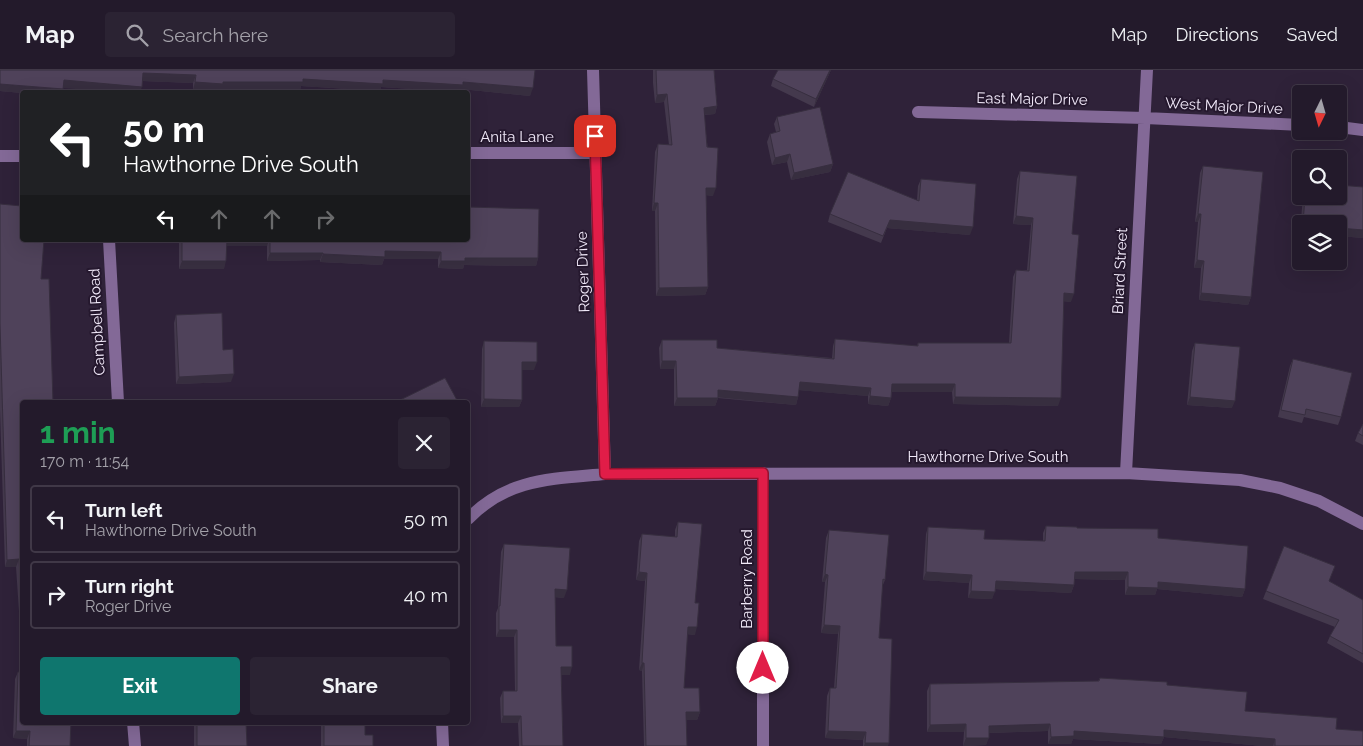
<!DOCTYPE html>
<html lang="en">
<head>
<meta charset="utf-8">
<style>
	:root { --surface:#231a2b; --page:#2b2333; --text:#f1f3f6; --muted:#a3a1a9; --line:#403847; --accent:#0f766e }
	body { margin:0; font-family:Raleway,sans-serif; background:var(--page); color:var(--text); height:100vh; display:flex; flex-direction:column; font-size:19px; white-space:nowrap }
	* { box-sizing:border-box; margin:0 }
	p { font-size:16px; color:var(--muted) }
	.icon { flex:none; width:28px; height:28px; fill:none; stroke:currentColor; stroke-width:2; stroke-linecap:round; stroke-linejoin:round }
	.map { position:relative; flex:1; overflow:hidden }
	.drawer { position:absolute; left:20px; top:330px; width:450px; height:325px; display:flex; flex-direction:column; background:var(--surface); border-radius:5px; box-shadow:0 5px 20px #0002,0 0 0 1px var(--line) }
	.drawer>* { flex:none }
	.hud { position:absolute; left:20px; top:20px; width:450px; height:152px; border-radius:5px; box-shadow:0 5px 20px #0002,0 0 0 1px var(--line); background:#202124; color:#fff; overflow:hidden }
	.needle { width:32px; rotate:185deg }
	.tools { position:absolute; left:1292px; top:15px; display:grid; gap:10px }
	.tools a { display:grid; place-items:center; width:55px; height:55px; border-radius:5px; background:var(--surface); box-shadow:0 5px 20px #0002,0 0 0 1px var(--line); font-size:25px }
	.pin { position:absolute; display:grid; place-items:center; width:42px; height:42px; color:#fff; margin:-21px; border-radius:10px; box-shadow:0 2px 8px #0006 }
	.me { position:absolute; width:55px; margin:-28px; rotate:0deg; stroke-linejoin:round; filter:drop-shadow(0 0 4px #0008) }
	.turn { display:flex; align-items:center; gap:18px; height:105px; padding:0 20px; font-size:22px }
	.turn .icon { width:65px; height:65px; stroke-width:2.5 }
	.turn b { display:block; font-size:35px; line-height:42px }
	.lanes { display:flex; align-items:center; height:48px; padding:0 20px; background:#0003; justify-content:center; gap:25px; direction:ltr }
	.lanes .off { opacity:.35 }
	.round { display:grid; place-items:center; flex:none; width:52px; height:52px; border-radius:5px; background:var(--page) }
	.head { display:flex; align-items:center; justify-content:space-between; height:85px; padding:0 20px }
	h1 { font-size:30px; font-weight:700; line-height:38px; color:#1e9e55 }
	.primary-button { display:flex; gap:10px; margin-top:auto; padding:10px 20px }
	.primary-button a { flex:1; height:58px; border-radius:5px; background:var(--accent); color:#fff; font-size:20px; font-weight:700; line-height:58px; text-align:center }
	.primary-button a+a { background:var(--page); color:var(--text) }
	ul { padding:0; list-style:none }
	li { display:flex; align-items:center; gap:15px; height:68px; margin:0 10px 8px; padding:0 10px; border:2px solid var(--line); border-radius:5px }
	li div { flex:1 }
	li b { display:block; font-size:19px }
	li em { font-style:normal }
	header { display:flex; align-items:center; gap:30px; box-sizing:border-box; height:70px; padding:0 25px; background:var(--surface); border-bottom:1px solid var(--line) }
	header strong { font-size:24px }
	nav { display:flex; gap:28px; margin-inline-start:auto; font-size:18px }
	.search { width:350px; height:45px; background:var(--page); display:flex; align-items:center; gap:12px; box-sizing:border-box; padding:0 18px; border-radius:5px; color:var(--muted); font-size:19px }
	.map>svg:first-child { display:block }
	.lines { fill:none; stroke-linecap:round; stroke-linejoin:round }
	.minor { stroke:#836997; stroke-width:12 }
	.wall { fill:#44394d }
	.shaded-wall { fill:#372e3f }
	.building { fill:#4f425a; stroke:#372e3f }
	.route-casing { stroke:#92132f; stroke-width:12 }
	.route { stroke:#e11d48; stroke-width:9 }
	.labels { text-anchor:middle; dominant-baseline:central; stroke-width:4; stroke-linejoin:round; paint-order:stroke }
	.street-label { font-size:15px; fill:#f1e9f9; stroke:#25182e }
</style>
</head>
<body>
<header>
<strong>Map</strong>
<div class="search"><svg class="icon" aria-label="search" viewBox="0 0 24 24"><circle cx="10" cy="10" r="6"/><path d="M15 15l6 6"/></svg>Search here</div>
<nav><a>Map</a><a>Directions</a><a>Saved</a></nav>
</header>
<div class="map">
<svg width="1363" height="676" viewBox="0 0 1363 676">
	<rect width="100%" height="100%" fill="#2f2239"/>
	<g class="lines">
		<!-- minor -->
		<path class="minor" d="M 593,0 L 605,404
			M 918,42 L 1145,48 L 1301,55
			M 1339,57 L 1363,60
			M 468,83 L 596,83
			M 0,86 L 22,86
			M 109,170 L 118,332
			M 763,403 L 763,676
			M 1126,403 L 1147,0
			M 468,449 C 508,408 551,409 605,404 L 1126,403 L 1240,410 L 1280,418 L 1319,431 L 1363,454
			M 133,652 L 135,676
			M 442,652 L 443,676"/>
	</g>
	<!-- wall -->
	<path class="wall" d="M 0,0 L 535,0 L 530,26 L 461,19 L 460,22 L 381,17 L 380,21 L 301,16 L 300,20 L 221,19 L 220,21 L 193,20 L 193,13 L 143,11 L 63,18 L 22,23 L 0,21 Z
		M 653,0 L 714,0 L 717,36 L 715,44 L 704,45 L 713,126 L 706,125 L 708,217 L 705,225 L 656,226 L 655,141 L 652,141 L 655,82 L 658,74 L 669,75 L 664,32 L 655,33 L 653,13 Z
		M 831,0 L 814,37 L 771,16 L 773,9 Z
		M 777,47 L 833,94 L 830,102 L 791,110 L 787,92 L 772,95 L 767,72 L 770,64 L 776,62 L 774,54 Z
		M 1203,96 L 1251,227 L 1248,235 L 1199,230 L 1201,198 L 1194,198 L 1198,152 L 1195,152 L 1200,103 Z
		M 1020,101 L 1072,164 L 1071,232 L 1063,231 L 1058,336 L 953,334 L 952,322 L 892,322 L 891,328 L 888,336 L 868,334 L 868,326 L 799,320 L 798,327 L 796,335 L 718,328 L 715,336 L 674,336 L 674,299 L 660,299 L 659,278 L 662,270 L 717,278 L 832,288 L 833,276 L 835,269 L 917,276 L 918,273 L 1009,273 L 1013,207 L 1016,200 L 1027,200 L 1031,155 L 1013,154 L 1017,109 Z
		M 921,109 L 970,165 L 887,158 L 881,173 L 828,152 L 830,144 L 917,130 L 918,116 Z
		M 1303,126 L 1339,126 L 1363,168 L 1339,166 L 1339,154 L 1301,154 L 1301,162 L 1300,162 Z
		M 0,134 L 22,332 L 22,586 L 16,497 L 5,497 L 0,340 Z
		M 179,170 L 468,170 L 538,188 L 536,196 L 464,195 L 463,199 L 438,198 L 438,189 L 384,189 L 382,195 L 320,192 L 320,190 L 267,191 L 267,176 L 226,176 L 224,199 L 179,199 Z
		M 176,245 L 223,280 L 231,312 L 176,314 L 174,253 Z
		M 484,271 L 534,300 L 522,300 L 522,330 L 519,337 L 481,337 L 482,279 Z
		M 1195,273 L 1232,338 L 1187,335 L 1192,281 Z
		M 1293,289 L 1341,347 L 1338,355 L 1304,347 L 1302,353 L 1278,347 L 1290,296 Z
		M 1363,354 L 1363,375 L 1355,371 L 1358,363 Z
		M 678,452 L 695,533 L 695,565 L 687,564 L 684,618 L 700,642 L 697,650 L 686,650 L 687,676 L 644,676 L 642,601 L 639,600 L 645,511 L 636,510 L 639,471 L 642,464 L 675,467 L 675,460 Z
		M 1046,456 L 1077,458 L 1158,468 L 1245,519 L 1242,527 L 1157,519 L 1155,525 L 1125,525 L 1125,510 L 1074,509 L 1074,515 L 1071,523 L 995,519 L 992,529 L 968,528 L 969,513 L 923,510 L 926,464 L 928,457 L 984,469 L 1043,471 L 1043,463 Z
		M 829,460 L 885,510 L 882,517 L 879,568 L 888,676 L 863,676 L 863,670 L 825,668 L 827,626 L 830,618 L 834,618 L 838,564 L 821,563 L 825,512 L 822,512 L 826,468 Z
		M 504,474 L 564,528 L 555,527 L 556,576 L 570,605 L 561,605 L 563,676 L 519,676 L 518,653 L 501,653 L 500,628 L 503,621 L 515,621 L 514,567 L 496,567 L 496,543 L 498,538 L 501,482 Z
		M 1284,476 L 1329,512 L 1363,530 L 1363,593 L 1327,573 L 1330,566 L 1335,557 L 1263,529 Z
		M 18,602 L 70,676 L 27,676 L 27,669 L 13,668 L 15,609 Z
		M 1100,608 L 1167,615 L 1245,641 L 1336,659 L 1363,676 L 1263,676 L 1164,667 L 1161,674 L 1073,669 L 1071,674 L 1048,674 L 1048,661 L 989,663 L 986,675 L 963,676 L 964,662 L 927,662 L 927,621 L 930,614 L 1098,611 Z
		M 194,652 L 246,652 L 247,676 L 194,676 Z
		M 321,652 L 365,652 L 365,665 L 373,676 L 321,676 Z"/>
	<!-- shaded-wall -->
	<path class="shaded-wall" d="M 830,0 L 831,0 L 814,37 L 816,29 Z
		M 143,3 L 196,5 L 193,13 L 141,11 Z
		M 303,9 L 463,12 L 533,18 L 530,26 L 461,19 L 460,22 L 381,17 L 380,21 L 301,16 L 300,20 L 221,19 L 220,21 L 193,20 L 195,12 Z
		M 64,10 L 142,17 L 140,22 L 118,22 L 61,18 Z
		M 0,14 L 63,19 L 62,22 L 22,22 L 22,23 L 0,21 Z
		M 667,24 L 664,32 L 655,33 L 657,25 Z
		M 717,36 L 715,44 L 701,45 L 704,38 Z
		M 790,84 L 787,92 L 772,95 L 775,88 Z
		M 833,94 L 830,102 L 791,110 L 794,103 Z
		M 706,118 L 716,118 L 713,126 L 704,125 Z
		M 654,133 L 658,133 L 655,141 L 652,141 Z
		M 1198,144 L 1201,144 L 1198,152 L 1195,152 Z
		M 1016,146 L 1033,148 L 1031,155 L 1013,154 Z
		M 890,150 L 973,157 L 970,165 L 887,158 L 881,173 Z
		M 1339,158 L 1363,160 L 1363,168 L 1339,166 Z
		M 226,170 L 269,170 L 267,176 L 224,176 Z
		M 385,181 L 441,182 L 438,189 L 384,189 L 382,195 L 320,192 L 323,184 Z
		M 270,183 L 323,183 L 320,190 L 267,191 Z
		M 465,188 L 538,188 L 536,196 L 464,195 L 463,199 L 438,198 L 441,191 Z
		M 1197,190 L 1204,191 L 1201,198 L 1194,198 Z
		M 182,191 L 226,191 L 224,199 L 179,199 Z
		M 708,217 L 705,225 L 656,226 L 659,218 Z
		M 1064,223 L 1074,224 L 1071,232 L 1061,231 Z
		M 1201,223 L 1251,227 L 1248,235 L 1199,230 Z
		M 662,291 L 676,291 L 674,299 L 660,299 Z
		M 522,292 L 537,292 L 534,300 L 519,300 Z
		M 234,304 L 231,312 L 176,314 L 179,307 Z
		M 800,312 L 871,318 L 868,326 L 797,320 Z
		M 892,314 L 955,314 L 952,322 L 890,322 Z
		M 718,320 L 798,327 L 796,335 L 715,327 Z
		M 870,326 L 891,328 L 888,336 L 868,334 Z
		M 955,327 L 1061,328 L 1058,336 L 953,334 Z
		M 1190,327 L 1235,331 L 1232,338 L 1187,335 Z
		M 677,328 L 718,328 L 715,336 L 674,336 Z
		M 484,329 L 522,330 L 519,337 L 481,337 Z
		M 19,489 L 16,497 L 5,497 L 7,490 Z
		M 639,502 L 647,503 L 645,511 L 636,510 Z
		M 926,502 L 972,505 L 969,513 L 923,510 Z
		M 1075,502 L 1128,502 L 1125,510 L 1072,509 Z
		M 825,504 L 828,505 L 825,512 L 822,512 Z
		M 996,511 L 1074,515 L 1071,523 L 993,519 Z
		M 1158,512 L 1245,519 L 1242,527 L 1157,519 L 1155,525 L 1125,525 L 1128,517 Z
		M 555,519 L 567,520 L 564,528 L 553,527 Z
		M 971,521 L 995,522 L 992,529 L 968,528 Z
		M 824,555 L 840,556 L 838,564 L 821,563 Z
		M 688,557 L 697,557 L 695,565 L 685,564 Z
		M 499,560 L 517,560 L 514,567 L 496,567 Z
		M 642,593 L 644,593 L 642,601 L 639,600 Z
		M 561,597 L 572,597 L 570,605 L 558,605 Z
		M 686,642 L 700,642 L 697,650 L 683,650 Z
		M 503,646 L 521,646 L 518,653 L 501,653 Z
		M 966,654 L 964,662 L 927,662 L 930,655 Z
		M 1050,654 L 1048,661 L 986,663 L 989,656 Z
		M 1164,660 L 1275,669 L 1273,676 L 1263,676 L 1164,667 L 1161,674 L 1073,669 L 1071,674 L 1048,674 L 1051,667 L 1074,661 Z
		M 16,661 L 30,661 L 27,669 L 13,668 Z
		M 828,661 L 866,662 L 863,670 L 825,668 Z
		M 966,668 L 989,668 L 986,675 L 963,676 Z
		M 865,673 L 889,673 L 888,676 L 864,676 Z"/>
	<!-- building -->
	<path class="building" d="M 0,0 L 535,0 L 533,18 L 463,12 L 463,15 L 383,10 L 383,14 L 303,9 L 303,12 L 223,12 L 223,14 L 195,12 L 196,5 L 143,3 L 142,17 L 64,10 L 63,19 L 0,14 Z
		M 656,0 L 714,0 L 717,36 L 704,38 L 707,77 L 718,78 L 716,118 L 706,118 L 708,217 L 659,218 L 658,133 L 654,133 L 658,74 L 672,75 L 667,24 L 657,25 Z
		M 778,0 L 830,0 L 816,29 L 773,9 Z
		M 820,37 L 833,94 L 794,103 L 790,84 L 775,88 L 770,64 L 780,61 L 777,47 Z
		M 1203,96 L 1263,102 L 1251,227 L 1201,223 L 1204,191 L 1197,190 L 1201,144 L 1198,144 Z
		M 1020,101 L 1077,106 L 1072,164 L 1079,165 L 1074,224 L 1064,223 L 1061,328 L 955,327 L 955,314 L 892,314 L 891,328 L 870,326 L 871,318 L 800,312 L 798,327 L 718,320 L 718,328 L 677,328 L 676,291 L 662,291 L 662,270 L 717,270 L 717,278 L 834,289 L 835,269 L 918,276 L 918,273 L 1011,273 L 1016,200 L 1029,201 L 1033,148 L 1016,146 Z
		M 848,102 L 919,131 L 921,109 L 976,114 L 973,157 L 890,150 L 883,166 L 830,144 Z
		M 1339,115 L 1363,117 L 1363,160 L 1339,158 L 1339,154 L 1303,154 L 1305,126 L 1339,126 Z
		M 0,134 L 22,136 L 22,170 L 44,170 L 41,209 L 49,209 L 53,332 L 22,332 L 22,539 L 19,489 L 7,490 L 0,254 Z
		M 468,137 L 539,139 L 538,188 L 465,188 L 465,191 L 441,191 L 441,182 L 385,181 L 385,187 L 323,184 L 323,183 L 270,183 L 270,170 L 468,170 Z
		M 182,170 L 227,170 L 226,191 L 182,191 Z
		M 222,243 L 223,280 L 233,279 L 234,304 L 179,307 L 176,245 Z
		M 484,271 L 537,272 L 537,292 L 522,292 L 522,330 L 484,329 Z
		M 1195,273 L 1240,277 L 1235,331 L 1190,327 Z
		M 1293,289 L 1352,303 L 1341,347 L 1306,339 L 1305,345 L 1281,340 Z
		M 445,308 L 458,332 L 396,332 Z
		M 1363,354 L 1363,366 L 1358,363 Z
		M 678,452 L 702,454 L 695,533 L 699,533 L 697,557 L 688,557 L 684,618 L 699,618 L 700,642 L 686,642 L 687,676 L 646,676 L 644,593 L 642,593 L 647,503 L 639,502 L 642,464 L 677,467 Z
		M 1046,456 L 1077,457 L 1077,458 L 1158,459 L 1158,468 L 1248,476 L 1245,519 L 1158,512 L 1158,518 L 1128,517 L 1128,502 L 1075,502 L 1074,515 L 996,511 L 995,522 L 971,521 L 972,505 L 926,502 L 928,457 L 985,460 L 984,469 L 1045,471 Z
		M 829,460 L 889,465 L 885,510 L 883,509 L 879,568 L 892,569 L 889,673 L 865,673 L 866,662 L 828,661 L 830,618 L 836,618 L 840,556 L 824,555 L 828,505 L 825,504 Z
		M 504,474 L 570,478 L 567,520 L 555,519 L 556,576 L 572,576 L 572,597 L 561,597 L 563,676 L 522,676 L 521,646 L 503,646 L 503,621 L 517,621 L 517,560 L 499,560 L 499,536 L 500,536 Z
		M 1284,476 L 1335,496 L 1329,511 L 1363,530 L 1363,584 L 1330,566 L 1339,550 L 1266,521 Z
		M 18,602 L 22,602 L 22,652 L 71,652 L 70,676 L 29,676 L 30,661 L 16,661 Z
		M 1100,608 L 1167,612 L 1167,615 L 1247,622 L 1245,641 L 1337,648 L 1336,659 L 1363,661 L 1363,676 L 1275,676 L 1275,669 L 1164,660 L 1164,667 L 1074,661 L 1074,666 L 1051,667 L 1050,654 L 989,656 L 989,668 L 966,668 L 966,654 L 930,655 L 930,614 L 1099,611 Z
		M 197,652 L 246,652 L 247,676 L 197,676 Z
		M 324,652 L 365,652 L 365,665 L 373,665 L 373,676 L 324,676 Z"/>
	<g class="lines">
		<defs>
			<path id="route" d="M 595,66 L 605,404 L 763,403 L 763,598"/>
		</defs>
		<!-- route casing -->
		<use href="#route" class="route-casing"/>
		<!-- route -->
		<use href="#route" class="route"/>
	</g>
	<g class="labels">
		<!-- street labels -->
		<g class="street-label">
			<text transform="translate(1032 29) rotate(1)">East Major Drive</text>
			<text transform="translate(1224 36) rotate(3)">West Major Drive</text>
			<text x="517" y="67">Anita Lane</text>
			<text transform="translate(1120 201) rotate(-87)">Briard Street</text>
			<text transform="translate(583 202) rotate(-92)">Roger Drive</text>
			<text transform="translate(97 252) rotate(-93)">Campbell Road</text>
			<text x="988" y="387">Hawthorne Drive South</text>
			<text transform="translate(747 509) rotate(-90)">Barberry Road</text>
		</g>
	</g>
</svg>
<div class="tools">
<a><svg class="needle" viewBox="-14 -14 28 28"><path d="M0-13l5 13h-10z" fill="#e53935"/><path d="M0 13l5-13h-10z" fill="#a3a1a9"/></svg></a>
<a><svg class="icon" aria-label="search" viewBox="0 0 24 24"><circle cx="10" cy="10" r="6"/><path d="M15 15l6 6"/></svg></a>
<a><svg class="icon" aria-label="layers" viewBox="0 0 24 24"><path d="M12 4l9 5-9 5-9-5zM3 14l9 5 9-5"/></svg></a>
</div>
<div class="pin" style="left:595px;top:66px;background:#d93025"><svg class="icon" aria-label="arrive" viewBox="0 0 24 24"><path d="M6 21V4h12l-3 4 3 4H6"/></svg></div>
<svg class="me" style="left:763px;top:598px" viewBox="-20 -20 40 40"><circle r="19" fill="#fff"/><path d="M0-13L10 11 0 6-10 11z" fill="#e11d48"/></svg>
<div class="hud">
<div class="turn"><svg class="icon" aria-label="left" viewBox="0 0 24 24"><path d="M17 20v-9H6M10 6l-5 5 5 5"/></svg><div><b>50 m</b>Hawthorne Drive South</div></div>
<div class="lanes"><svg class="icon" aria-label="left" viewBox="0 0 24 24"><path d="M17 20v-9H6M10 6l-5 5 5 5"/></svg><svg class="icon off" aria-label="ahead" viewBox="0 0 24 24"><path d="M12 20V5M6 11l6-6 6 6"/></svg><svg class="icon off" aria-label="ahead" viewBox="0 0 24 24"><path d="M12 20V5M6 11l6-6 6 6"/></svg><svg class="icon off" aria-label="right" viewBox="0 0 24 24"><path d="M7 20v-9h11M14 6l5 5-5 5"/></svg></div>
</div>
<section class="drawer">
<div class="head"><div><h1>1 min</h1><p>170 m · 11:54</p></div><a class="round"><svg class="icon" aria-label="close" viewBox="0 0 24 24"><path d="M6 6l12 12M18 6L6 18"/></svg></a></div>
<ul>
<li><svg class="icon" aria-label="left" viewBox="0 0 24 24"><path d="M17 20v-9H6M10 6l-5 5 5 5"/></svg><div><b>Turn left</b><p>Hawthorne Drive South</p></div><em>50 m</em></li>
<li><svg class="icon" aria-label="right" viewBox="0 0 24 24"><path d="M7 20v-9h11M14 6l5 5-5 5"/></svg><div><b>Turn right</b><p>Roger Drive</p></div><em>40 m</em></li>
</ul>
<div class="primary-button"><a>Exit</a><a>Share</a></div>
</section>
</div>
</body>
</html>
